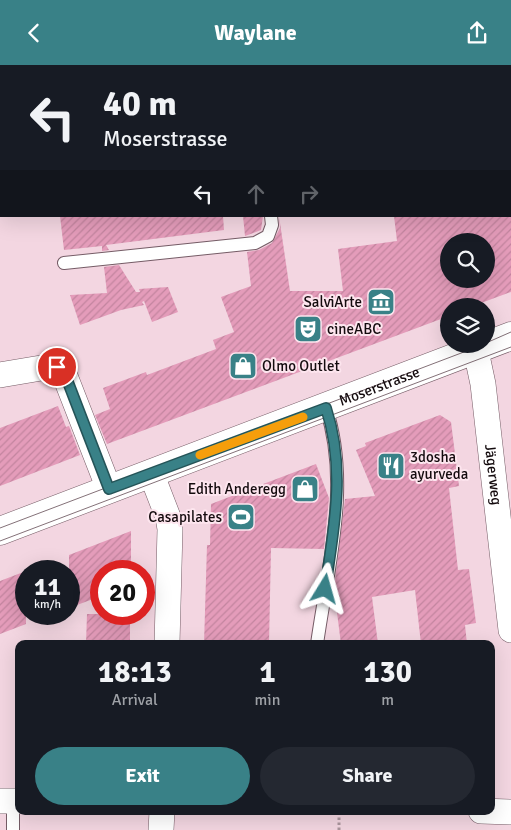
<!DOCTYPE html>
<html lang="en">
<head>
<meta charset="utf-8">
<style>
	:root { --surface:#171b24; --page:#242831; --text:#f1f3f6; --muted:#9ea1a6; --accent:#398187 }
	body { margin:0; font-family:Signika,sans-serif; background:var(--page); color:var(--text); height:100vh; display:flex; flex-direction:column; font-size:19px; white-space:nowrap }
	* { box-sizing:border-box; margin:0 }
	p { font-size:16px; color:var(--muted) }
	.icon { flex:none; width:28px; height:28px; fill:none; stroke:currentColor; stroke-width:2; stroke-linecap:round; stroke-linejoin:round }
	.map { position:relative; flex:1; overflow:hidden }
	.drawer { position:absolute; left:15px; top:575px; width:480px; height:175px; display:flex; flex-direction:column; background:var(--surface); border-radius:10px; box-shadow:0 5px 20px #0002 }
	.drawer>* { flex:none }
	.hud { position:absolute; left:0px; top:0px; width:511px; height:152px; box-shadow:0 5px 20px #0002; background:#171b24; color:var(--text); overflow:hidden }
	.tools { position:absolute; left:440px; top:168px; display:grid; gap:10px }
	.tools a { display:grid; place-items:center; width:55px; height:55px; border-radius:50%; background:var(--surface); box-shadow:0 5px 20px #0002; font-size:25px }
	.speed { position:absolute; left:15px; top:495px; display:flex; gap:10px; font-size:25px; font-weight:700; text-align:center }
	.speed>* { display:grid; place-content:center; width:65px; height:65px; border-radius:50%; background:var(--surface); box-shadow:0 5px 20px #0002; line-height:1 }
	.speed small { font-size:12px; font-weight:400 }
	.speed .limit { border:8px solid #d22; background:#fff; color:#111 }
	.pin { position:absolute; display:grid; place-items:center; width:42px; height:42px; color:#fff; margin:-21px; border:2px solid #fff; border-radius:50%; box-shadow:0 1px 5px #0007 }
	.me { position:absolute; width:55px; margin:-28px; rotate:8deg; stroke-linejoin:round; filter:drop-shadow(0 0 4px #0008) }
	.turn { display:flex; align-items:center; gap:18px; height:105px; padding:0 20px; font-size:22px }
	.turn .icon { width:65px; height:65px; stroke-width:2.5 }
	.turn b { display:block; font-size:35px; line-height:42px }
	.lanes { display:flex; align-items:center; height:48px; padding:0 20px; background:#0003; justify-content:center; gap:25px; direction:ltr }
	.lanes .off { opacity:.35 }
	.eta { display:flex; justify-content:space-evenly; align-items:center; height:85px; text-align:center }
	.eta b { font-size:30px; font-weight:800; line-height:35px }
	.action { display:flex; gap:10px; margin-top:auto; padding:10px 20px }
	.action a { flex:1; height:58px; border-radius:30px; background:var(--accent); color:#fff; font-size:20px; font-weight:800; line-height:58px; text-align:center }
	.action a+a { background:var(--page); color:var(--text) }
	header { display:flex; justify-content:space-between; align-items:center; height:65px; padding:0 20px; background:var(--accent); color:#fff; font-size:22px; font-weight:800 }
	.map>svg:first-child { display:block }
	.building { fill:url(#building-hatch); fill-rule:evenodd }
	.lines { fill:none; stroke-linecap:round; stroke-linejoin:round }
	.lane-casing { stroke:#755c66; stroke-width:14 }
	.street-casing { stroke:#755c66; stroke-width:26 }
	.secondary-casing { stroke:#755c66; stroke-width:29 }
	.path { stroke:#ab959d; stroke-width:3; stroke-dasharray:2.5 2.5; stroke-linecap:butt }
	.lane { stroke:#fff; stroke-width:12 }
	.street { stroke:#fff; stroke-width:25 }
	.secondary { stroke:#fff; stroke-width:28 }
	.tram { stroke:#847178; stroke-width:1 }
	.route-casing { stroke:#255458; stroke-width:12 }
	.route { stroke:#398187; stroke-width:9 }
	.slow { stroke:#f59e0b; stroke-width:9 }
	.labels { text-anchor:middle; dominant-baseline:central; stroke-width:4; stroke-linejoin:round; paint-order:stroke }
	.poi-label { font-size:15px; fill:#140b0e; stroke:#fde5ee; text-anchor:end }
	.street-label { font-size:15px; fill:#140b0e; stroke:#fde5ee }
</style>
</head>
<body>
<header><svg class="icon" aria-label="back" viewBox="0 0 24 24"><path d="M15 5l-7 7 7 7"/></svg>Waylane<svg class="icon" aria-label="share" viewBox="0 0 24 24"><path d="M12 15V3M7 8l5-5 5 5M5 13v7h14v-7"/></svg></header>
<div class="map">
<svg width="511" height="765" viewBox="0 0 511 765">
	<defs>
		<pattern id="building-hatch" width="6" height="6" patternUnits="userSpaceOnUse" patternTransform="scale(1.25)"><rect width="6" height="6" fill="#e49cba"/><path d="M-1 1l2-2M0 6l6-6M5 7l2-2" fill="none" stroke="#c3859f"/></pattern>
	</defs>
	<rect width="100%" height="100%" fill="#f3d6e1"/>
	<!-- building -->
	<path class="building" d="M 60,151 L 223,151 L 224,165 L 106,180 L 109,185 L 102,186 L 102,181 L 64,185 Z
		M 243,151 L 263,151 L 261,165 L 245,171 Z
		M 279,151 L 290,226 L 343,226 L 338,184 L 397,176 L 394,151 L 511,151 L 511,227 L 473,241 L 449,241 L 449,251 L 107,379 L 95,350 L 110,344 L 103,323 L 146,307 L 147,310 L 216,284 L 213,275 L 234,267 L 221,232 L 251,221 L 247,187 L 259,185 L 272,178 L 280,163 ZM 449,176 L 486,176 L 486,214 L 449,214 Z
		M 119,200 L 136,227 L 140,227 L 139,224 L 168,222 L 178,247 L 152,257 L 144,236 L 142,237 L 144,240 L 121,245 L 80,260 L 70,230 L 107,228 L 104,202 Z
		M 58,341 L 66,362 L 69,361 L 80,390 L 0,421 L 0,363 Z
		M 440,350 L 451,357 L 459,421 L 449,423 L 458,505 L 469,504 L 476,558 L 465,560 L 467,579 L 421,579 L 415,525 L 372,532 L 378,579 L 341,579 L 334,524 L 345,434 L 375,431 L 356,385 L 366,381 L 365,378 Z
		M 316,399 L 329,433 L 324,484 L 271,483 L 269,579 L 204,579 L 207,480 L 210,480 L 211,439 Z
		M 131,466 L 131,506 L 101,506 L 101,531 L 69,543 L 69,490 Z
		M 26,506 L 26,559 L 0,569 L 0,516 Z
		M 87,549 L 130,549 L 130,579 L 86,579 Z"/>
	<g class="lines">
		<defs>
			<path id="lane" d="M 64,198 L 255,178 L 268,171 L 272,160 L 271,151
				M 317,579 C 328,501 351,419 326,343
				M 13,765 L 13,736"/>
			<g id="street">
				<path d="M 308,1 L 319,0"/>
				<path d="M 0,38 L 1,38"/>
				<path id="s1" d="M 476,286 L 483,319 L 511,565"/>
				<path d="M 0,310 L 53,301 L 63,306 L 109,424"/>
				<path d="M 151,408 L 168,452 L 170,464 L 167,579"/>
				<path d="M 0,736 L 19,736"/>
				<path d="M 481,746 L 511,747"/>
				<path d="M 161,765 L 162,746"/>
			</g>
			<g id="secondary">
				<path id="s2" d="M 0,466 L 511,271"/>
			</g>
		</defs>
		<!-- lane casing -->
		<use href="#lane" class="lane-casing"/>
		<!-- street casing -->
		<use href="#street" class="street-casing"/>
		<!-- secondary casing -->
		<use href="#secondary" class="secondary-casing"/>
		<!-- path -->
		<path class="path" d="M 339,765 L 339,746"/>
		<!-- lane -->
		<use href="#lane" class="lane"/>
		<!-- street -->
		<use href="#street" class="street"/>
		<!-- secondary -->
		<use href="#secondary" class="secondary"/>
		<!-- tram -->
		<path class="tram" d="M 486,278 L 511,267
			M 0,463 L 485,279
			M 0,476 L 511,282"/>
	</g>
	<g class="lines">
		<defs>
			<path id="route" d="M 57,302 L 66,312 L 109,424 L 326,343 C 346,404 334,463 325,524"/>
		</defs>
		<!-- route casing -->
		<use href="#route" class="route-casing"/>
		<!-- route -->
		<use href="#route" class="route"/>
		<!-- slow -->
		<path class="slow" d="M 200,390 L 303,352"/>
	</g>
	<!-- icons -->
	<defs>
		<symbol id="museum-square" viewBox="-11 -11 22 22"><rect x="-9" y="-9" width="18" height="18" rx="4" fill="#398187" stroke="#fde5ee"/><path d="M0-6L6-3V-2H-6V-3ZM-5-1h2V3h-2ZM-1-1h2V3h-2ZM3-1h2V3H3ZM-6 4H6V6H-6Z" fill="#fff"/></symbol>
		<symbol id="theatre-square" viewBox="-11 -11 22 22"><rect x="-9" y="-9" width="18" height="18" rx="4" fill="#398187" stroke="#fde5ee"/><path d="M-5-5.5Q0-4 5-5.5V0Q5 5 0 6Q-5 5-5 0ZM-3.3-2.5H-1v1.5H-3.3ZM1-2.5H3.3v1.5H1ZM-2.8 1Q0 5.5 2.8 1Z" fill="#fff"/></symbol>
		<symbol id="shop-square" viewBox="-11 -11 22 22"><rect x="-9" y="-9" width="18" height="18" rx="4" fill="#398187" stroke="#fde5ee"/><path d="M-5-2.5h2.3a2.7 3.5 0 0 1 5.4 0H5L5.5 6h-11ZM-1.5-2.5h3a1.5 2.3 0 0 0-3 0Z" fill="#fff"/></symbol>
		<symbol id="restaurant-square" viewBox="-11 -11 22 22"><rect x="-9" y="-9" width="18" height="18" rx="4" fill="#398187" stroke="#fde5ee"/><path d="M-5-6h1v4h1v-4h1v4h1v-4h1v5L-1.5 .5V6h-2V.5L-5-1ZM5-6V6H3V1.5H1.5Q1.5-4 5-6Z" fill="#fff"/></symbol>
		<symbol id="stadium-square" viewBox="-11 -11 22 22"><rect x="-9" y="-9" width="18" height="18" rx="4" fill="#398187" stroke="#fde5ee"/><path d="M0-5a6.5 5 0 1 0 0 10a6.5 5 0 1 0 0-10ZM-3.5-1.8h7v3.6h-7Z" fill="#fff"/></symbol>
	</defs>
	<g fill-rule="evenodd">
		<use href="#museum-square" x="365" y="221" width="32" height="32"/>
		<use href="#theatre-square" x="292" y="248" width="32" height="32"/>
		<use href="#shop-square" x="227" y="285" width="32" height="32"/>
		<use href="#restaurant-square" x="375" y="385" width="32" height="32"/>
		<use href="#shop-square" x="289" y="408" width="32" height="32"/>
		<use href="#stadium-square" x="225" y="436" width="32" height="32"/>
	</g>
	<g class="labels">
		<!-- poi labels -->
		<g class="poi-label">
			<text x="362" y="237">SalviArte</text>
			<text x="327" y="264" text-anchor="start">cineABC</text>
			<text x="262" y="301" text-anchor="start">Olmo Outlet</text>
			<text x="410" y="392" text-anchor="start">3dosha<tspan x="410" dy="17">ayurveda</tspan></text>
			<text x="286" y="424">Edith Anderegg</text>
			<text x="222" y="452">Casapilates</text>
		</g>
		<!-- street labels -->
		<g class="street-label">
			<text stroke="none"><textPath href="#s2" startOffset="406">Moserstrasse</textPath></text>
			<text stroke="none"><textPath href="#s1" startOffset="125">Jägerweg</textPath></text>
		</g>
	</g>
</svg>
<div class="tools">
<a><svg class="icon" aria-label="search" viewBox="0 0 24 24"><circle cx="10" cy="10" r="6"/><path d="M15 15l6 6"/></svg></a>
<a><svg class="icon" aria-label="layers" viewBox="0 0 24 24"><path d="M12 4l9 5-9 5-9-5zM3 14l9 5 9-5"/></svg></a>
</div>
<div class="speed"><div>11<small>km/h</small></div><div class="limit">20</div></div>
<div class="pin" style="left:57px;top:302px;background:#d93025"><svg class="icon" aria-label="arrive" viewBox="0 0 24 24"><path d="M6 21V4h12l-3 4 3 4H6"/></svg></div>
<svg class="me" style="left:325px;top:524px" viewBox="-20 -20 40 40"><path d="M0-17L14 15 0 8-14 15z" fill="#398187" stroke="#fff" stroke-width="4"/></svg>
<div class="hud">
<div class="turn"><svg class="icon" aria-label="left" viewBox="0 0 24 24"><path d="M17 20v-9H6M10 6l-5 5 5 5"/></svg><div><b>40 m</b>Moserstrasse</div></div>
<div class="lanes"><svg class="icon" aria-label="left" viewBox="0 0 24 24"><path d="M17 20v-9H6M10 6l-5 5 5 5"/></svg><svg class="icon off" aria-label="ahead" viewBox="0 0 24 24"><path d="M12 20V5M6 11l6-6 6 6"/></svg><svg class="icon off" aria-label="right" viewBox="0 0 24 24"><path d="M7 20v-9h11M14 6l5 5-5 5"/></svg></div>
</div>
<section class="drawer">
<div class="eta">
<div><b>18:13</b><p>Arrival</p></div>
<div><b>1</b><p>min</p></div>
<div><b>130</b><p>m</p></div>
</div>
<div class="action"><a>Exit</a><a>Share</a></div>
</section>
</div>
</body>
</html>
